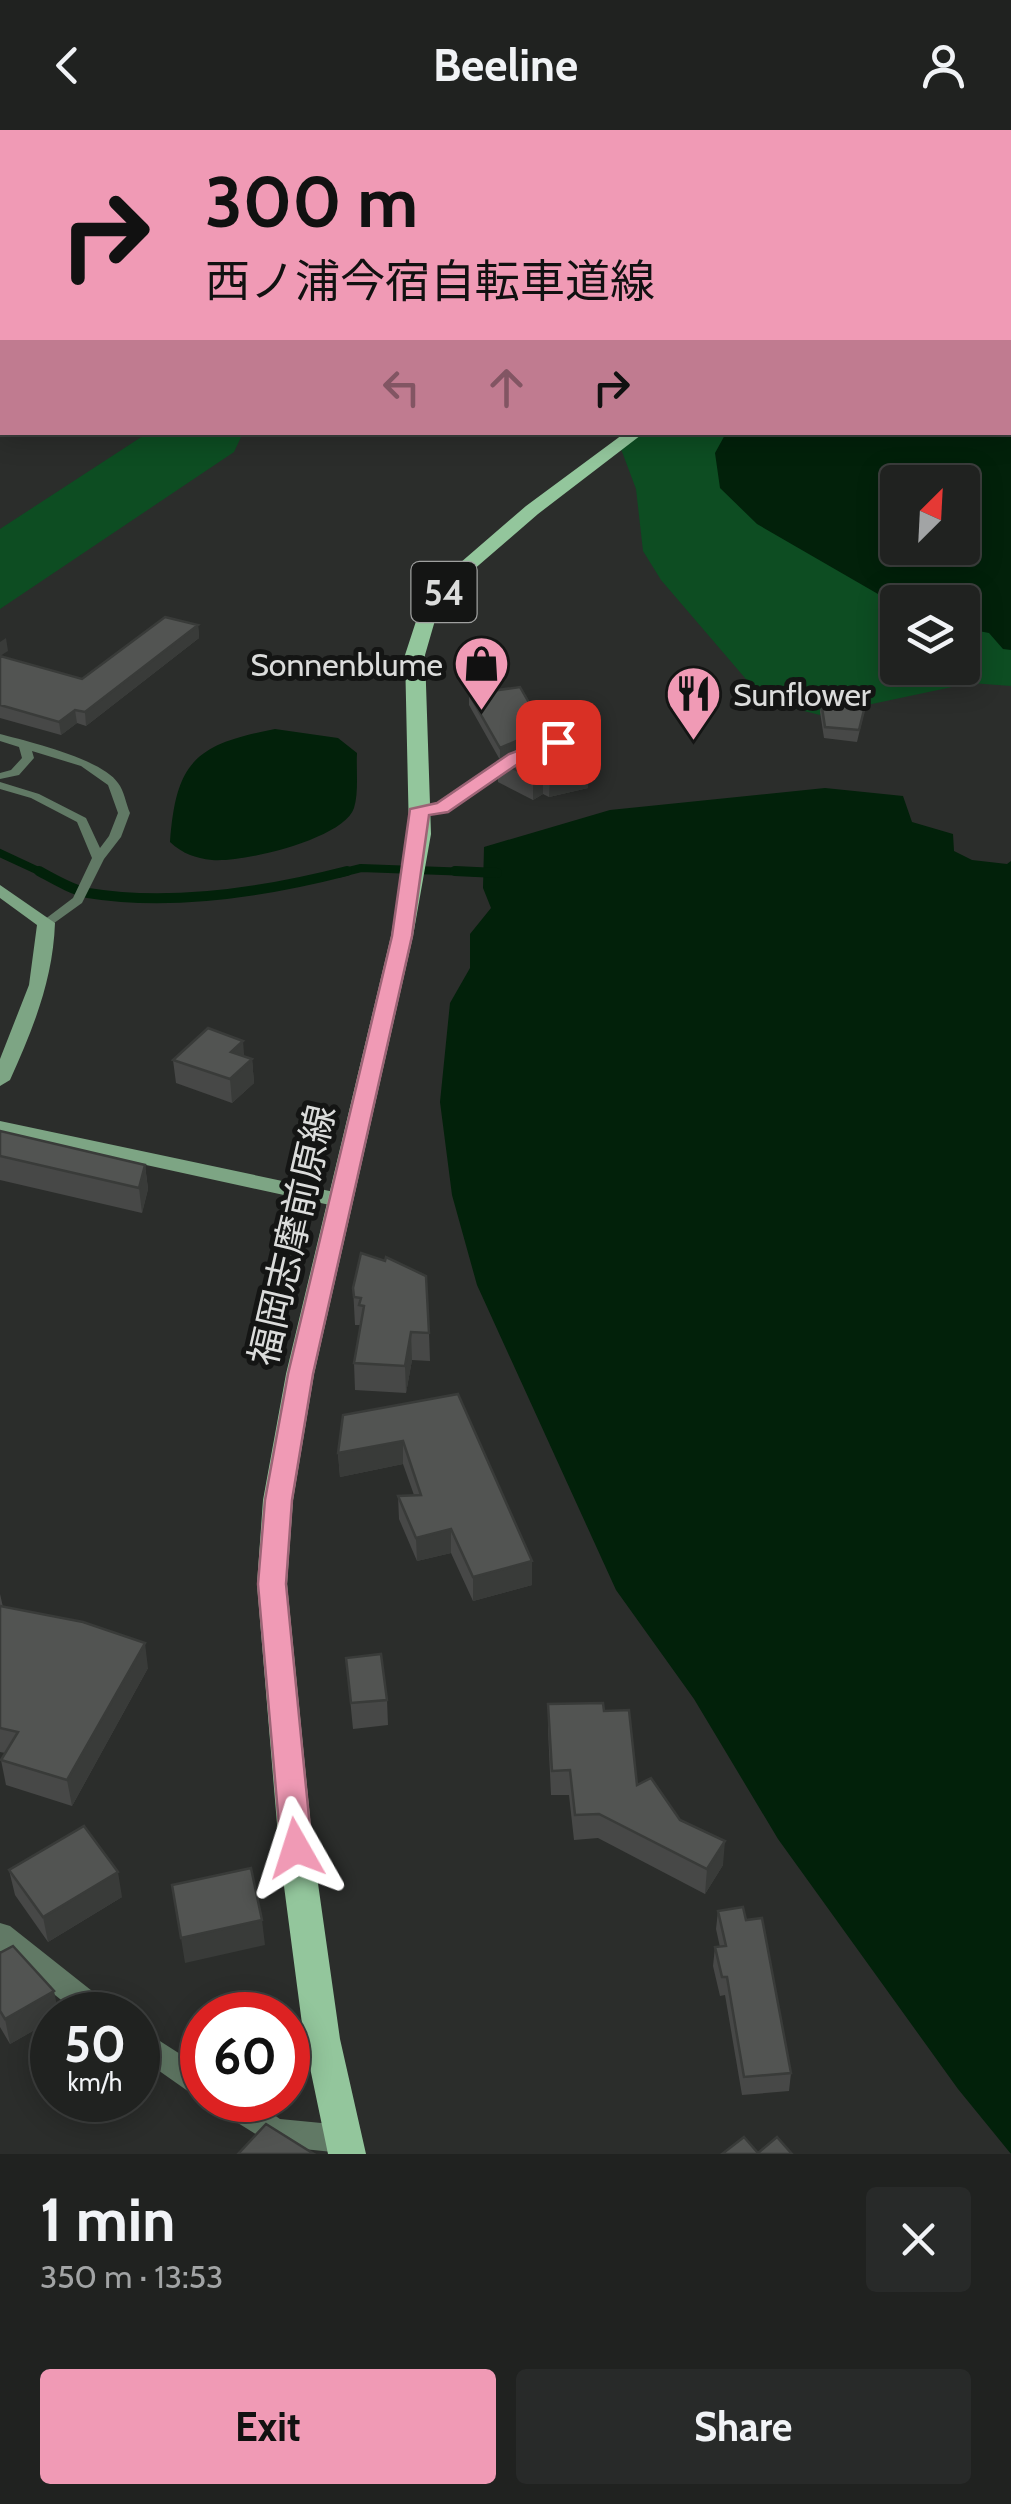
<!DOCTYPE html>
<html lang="en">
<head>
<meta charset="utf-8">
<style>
	:root { --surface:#202220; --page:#282a29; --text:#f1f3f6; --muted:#a2a4a5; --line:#3d3f3e; --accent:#f09ab5 }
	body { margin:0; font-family:Cabin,"Noto Sans JP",sans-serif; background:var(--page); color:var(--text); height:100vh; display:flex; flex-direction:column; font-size:38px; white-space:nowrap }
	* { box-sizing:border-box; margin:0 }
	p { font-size:32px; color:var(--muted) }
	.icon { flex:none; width:55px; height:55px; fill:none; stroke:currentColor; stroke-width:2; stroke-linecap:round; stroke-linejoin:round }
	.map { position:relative; height:2024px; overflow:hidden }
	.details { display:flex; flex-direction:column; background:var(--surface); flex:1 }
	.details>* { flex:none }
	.top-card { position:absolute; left:0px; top:0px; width:1012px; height:305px; box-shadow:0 5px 25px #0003,0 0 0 2px var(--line); background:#f09ab5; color:#111; overflow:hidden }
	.needle { width:65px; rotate:24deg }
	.fabs { position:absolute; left:880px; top:335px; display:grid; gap:20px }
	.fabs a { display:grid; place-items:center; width:100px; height:100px; border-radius:10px; background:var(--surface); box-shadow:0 5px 25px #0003,0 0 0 2px var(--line); font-size:50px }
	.speed { position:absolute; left:30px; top:1862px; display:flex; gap:20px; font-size:50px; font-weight:700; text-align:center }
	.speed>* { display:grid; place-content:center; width:130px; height:130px; border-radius:50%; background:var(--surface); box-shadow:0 5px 25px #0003,0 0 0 2px var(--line); line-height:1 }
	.speed small { font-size:25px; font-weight:400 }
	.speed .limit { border:15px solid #d22; background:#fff; color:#111 }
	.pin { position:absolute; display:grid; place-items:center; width:85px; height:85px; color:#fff; margin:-42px; border-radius:20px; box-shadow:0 5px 15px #0006 }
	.me { position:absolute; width:110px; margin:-55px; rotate:354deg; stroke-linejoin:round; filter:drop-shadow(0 0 8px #0008) }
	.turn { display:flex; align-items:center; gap:35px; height:210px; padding:0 40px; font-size:45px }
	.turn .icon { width:130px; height:130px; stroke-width:2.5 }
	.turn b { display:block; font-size:70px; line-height:85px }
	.lanes { display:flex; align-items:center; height:95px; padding:0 40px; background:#0003; justify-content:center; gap:50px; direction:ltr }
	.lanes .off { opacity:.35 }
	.round { display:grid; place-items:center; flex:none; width:105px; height:105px; border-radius:10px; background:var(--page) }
	.head { display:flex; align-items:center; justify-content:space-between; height:170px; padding:0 40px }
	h1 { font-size:60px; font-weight:800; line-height:75px }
	.primary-button { display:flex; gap:20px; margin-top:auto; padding:20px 40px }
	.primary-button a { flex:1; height:115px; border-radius:10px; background:var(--accent); color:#111; font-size:40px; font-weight:800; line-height:115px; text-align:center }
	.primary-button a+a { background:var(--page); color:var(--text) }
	header { display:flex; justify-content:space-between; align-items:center; height:130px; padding:0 40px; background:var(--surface); font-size:45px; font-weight:800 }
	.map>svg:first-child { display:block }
	.green { fill:#0d4d22; fill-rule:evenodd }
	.water { fill:#02210a; fill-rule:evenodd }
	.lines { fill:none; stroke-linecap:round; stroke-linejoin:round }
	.stream-far1 { stroke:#02210a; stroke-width:8 }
	.stream { stroke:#02210a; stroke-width:10 }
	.lane { fill:#617965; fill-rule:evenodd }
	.street { fill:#617965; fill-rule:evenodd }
	.secondary { fill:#7da584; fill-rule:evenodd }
	.primary { fill:#93c69c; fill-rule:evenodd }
	.wall { fill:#474847 }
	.shaded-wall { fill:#393b39 }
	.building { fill:#525452; stroke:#393b39; stroke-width:2.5 }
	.route { fill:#f09ab5; stroke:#9c6476; stroke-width:2.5 }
	.labels { text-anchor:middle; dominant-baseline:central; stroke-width:10; stroke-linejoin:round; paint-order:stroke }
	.far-poi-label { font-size:32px; fill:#dbdcdb; stroke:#141514; text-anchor:end }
	.shield { fill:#141514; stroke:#9fa09f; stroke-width:2.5 }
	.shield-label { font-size:35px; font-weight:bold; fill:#dbdcdb }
	.street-label { font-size:38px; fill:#dbdcdb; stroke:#141514 }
</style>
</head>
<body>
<header><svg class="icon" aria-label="back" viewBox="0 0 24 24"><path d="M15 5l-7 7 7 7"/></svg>Beeline<svg class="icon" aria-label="person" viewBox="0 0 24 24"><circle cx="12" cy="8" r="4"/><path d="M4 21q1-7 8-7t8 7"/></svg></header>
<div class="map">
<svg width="1011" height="2024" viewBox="0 0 1011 2024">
	<rect width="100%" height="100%" fill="#2b2d2b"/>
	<!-- green -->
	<path class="green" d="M 155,0 L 780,0 L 780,2 L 154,2 Z
		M 149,302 L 243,303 L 234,322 L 0,479 L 0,399 Z
		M 619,302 L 859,303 L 898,352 L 898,418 L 962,418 L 1011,429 L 1011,556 L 971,553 L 820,585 L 784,576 L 757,562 L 661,450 L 643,421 L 636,359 L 618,311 ZM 898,472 L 962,472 L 962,538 L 898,538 Z"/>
	<!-- water -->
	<path class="water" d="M 692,0 L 1011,0 L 1011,520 L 1003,519 L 989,503 L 963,498 L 962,472 L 897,475 L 757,394 L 720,358 L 715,323 L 726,303 L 1010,302 L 1010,2 ZM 898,352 L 962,352 L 962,418 L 898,418 Z
		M 275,599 L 338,608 L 357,623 C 356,639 359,662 354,678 C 344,709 242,733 212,730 C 195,728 183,724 170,712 C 176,631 196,614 275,599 Z
		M 825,658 L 903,666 L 912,692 L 953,704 L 954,721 L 972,730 L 1007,734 L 1011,731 L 1011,2024 L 958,1959 L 778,1709 L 694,1569 L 616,1460 L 477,1155 L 452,1065 L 440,972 L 450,873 L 470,838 L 470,804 L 491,778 L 483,758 L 484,717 L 610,680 Z"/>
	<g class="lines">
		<!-- stream-far1 -->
		<path class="stream-far1" d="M 0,723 L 45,744
			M 337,744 L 361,738 L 497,743"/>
		<!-- stream -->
		<path class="stream" d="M 39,741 C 54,749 72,760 88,763 C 173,777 265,762 347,741
			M 455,741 L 497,743"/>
		<!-- lane -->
		<path class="lane" d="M 0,604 C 27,611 102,629 118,653 C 124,660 126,674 130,683 L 121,707 L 104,729 L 82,773 L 50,796 L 46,797 L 40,793 L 73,768 L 92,728 L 77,692 L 31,668 L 0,659 L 0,652 L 39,664 L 86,688 L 100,718 L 109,706 L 118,683 L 108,655 L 81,636 L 32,621 L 34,628 L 19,645 L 0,649 L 0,643 L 11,640 L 22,628 L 19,617 L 0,611 Z
			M 510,629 L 516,632 L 514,634 L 446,680 L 420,682 L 414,679 L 420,676 L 439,675 Z"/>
		<!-- street -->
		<path class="street" d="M 0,1793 L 10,1796 L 111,1876 L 115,1885 L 80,1885 L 0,1821 Z
			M 138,1897 L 202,1938 L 202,1967 L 192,1964 L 138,1926 Z
			M 212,1970 L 252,1970 L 280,1989 L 342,1995 L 353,1999 L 357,2009 L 353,2019 L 342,2023 L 275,2016 L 217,1980 Z"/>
		<!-- secondary -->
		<path class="secondary" d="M 0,755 L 55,793 C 53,850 33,899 10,950 L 0,956 L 0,929 L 29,855 L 37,795 L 0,768 Z
			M 0,991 L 339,1063 L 349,1070 L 339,1077 L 0,1003 Z"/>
		<!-- primary -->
		<path class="primary" d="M 645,0 L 657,0 L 658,2 L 646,2 Z
			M 626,302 L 645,302 L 538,384 L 472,441 L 438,480 L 425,525 L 431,704 L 413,806 L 314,1244 L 293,1370 L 287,1454 L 313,1718 L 340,1909 L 366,2024 L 328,2024 L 304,1909 L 279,1718 L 257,1454 L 263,1370 L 286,1244 L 391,806 L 409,704 L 405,525 L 420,479 L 460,433 L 526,376 Z"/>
	</g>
	<!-- wall -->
	<path class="wall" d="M 198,495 L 199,508 L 86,596 L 77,593 L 61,605 L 0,588 L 0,526 L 82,549 Z
		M 469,564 L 544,599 L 544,606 L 588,637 L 588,658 L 549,667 L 543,664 L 533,670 L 498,652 L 498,631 L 500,630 L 469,575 Z
		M 821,571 L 863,587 L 857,612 L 824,608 L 820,582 Z
		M 244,926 L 252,929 L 254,953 L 232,973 L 176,953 L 173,930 Z
		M 0,1001 L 145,1035 L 148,1059 L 142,1083 L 0,1050 Z
		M 353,1158 L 429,1203 L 430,1231 L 412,1230 L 406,1263 L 355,1260 L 354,1233 L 360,1195 L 355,1195 Z
		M 458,1264 L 532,1431 L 532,1455 L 473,1471 L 451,1423 L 417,1431 L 399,1389 L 398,1366 L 414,1365 L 403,1334 L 340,1347 L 338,1323 Z
		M 0,1464 L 3,1477 L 148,1538 L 72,1676 L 6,1655 L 1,1630 L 5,1623 L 0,1622 Z
		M 346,1528 L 387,1570 L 388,1595 L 353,1599 Z
		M 548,1574 L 604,1581 L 637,1655 L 680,1690 L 723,1735 L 705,1764 L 598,1708 L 574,1710 L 569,1665 L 551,1665 L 548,1599 Z
		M 9,1740 L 122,1767 L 48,1812 L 15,1765 Z
		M 718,1781 L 791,1943 L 789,1961 L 742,1965 L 725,1865 L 720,1866 L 713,1836 L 715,1817 L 720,1817 L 716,1799 Z
		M 0,1823 L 52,1885 L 52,1890 L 10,1914 L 0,1897 Z"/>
	<!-- shaded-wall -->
	<path class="shaded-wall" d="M 198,495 L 199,508 L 86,596 L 85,582 Z
		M 6,508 L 8,521 L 0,526 L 0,512 Z
		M 75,580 L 77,593 L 61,605 L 59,592 Z
		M 544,599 L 544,610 L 500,630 L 500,618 Z
		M 588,637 L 588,658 L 549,667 L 550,646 Z
		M 543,643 L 543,664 L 533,670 L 533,648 Z
		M 243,911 L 245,935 L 231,922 Z
		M 252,929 L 254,953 L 232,973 L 230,949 Z
		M 145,1035 L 148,1059 L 142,1083 L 139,1058 Z
		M 411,1202 L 412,1230 L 406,1263 L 405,1236 Z
		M 403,1311 L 403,1334 L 340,1347 L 338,1323 Z
		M 451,1399 L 451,1423 L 417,1431 L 416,1408 Z
		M 532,1431 L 532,1455 L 473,1471 L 473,1447 Z
		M 145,1513 L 148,1538 L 72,1676 L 67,1650 Z
		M 725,1711 L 723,1735 L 705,1764 L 707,1739 Z
		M 118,1742 L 122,1767 L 48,1812 L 43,1787 Z
		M 262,1790 L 265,1815 L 185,1833 L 181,1808 Z
		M 54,1861 L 59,1885 L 52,1885 L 52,1890 L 10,1914 L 5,1889 Z"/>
	<!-- building -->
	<path class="building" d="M 165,487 L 198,495 L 85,582 L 75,580 L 59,592 L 0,575 L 0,526 L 82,549 Z
		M 520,557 L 544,599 L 500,618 L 469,564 Z
		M 821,571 L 865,576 L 859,600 L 825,597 Z
		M 560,601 L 588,637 L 550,646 L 543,643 L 533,648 L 498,631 L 525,612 Z
		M 208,898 L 243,911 L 231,922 L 252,929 L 230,949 L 173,930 Z
		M 0,1001 L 145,1035 L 139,1058 L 0,1026 Z
		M 361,1123 L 385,1131 L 386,1127 L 426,1146 L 429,1203 L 411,1202 L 405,1236 L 354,1233 L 364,1176 L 359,1175 L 361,1168 L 354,1167 L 353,1158 Z
		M 458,1264 L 532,1431 L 473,1447 L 451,1399 L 416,1408 L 398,1366 L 421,1365 L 403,1311 L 338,1323 L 343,1285 Z
		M 0,1476 L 83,1492 L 145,1513 L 67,1650 L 1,1630 L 18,1602 L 0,1598 Z
		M 381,1524 L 387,1570 L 351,1573 L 346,1528 Z
		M 603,1573 L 604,1581 L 629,1580 L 637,1655 L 651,1648 L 680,1690 L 725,1711 L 707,1739 L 599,1684 L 575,1685 L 570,1640 L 552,1641 L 548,1574 Z
		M 84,1696 L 118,1742 L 43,1787 L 9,1740 Z
		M 251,1738 L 262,1790 L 181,1808 L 172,1755 Z
		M 743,1777 L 746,1790 L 762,1788 L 791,1943 L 744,1947 L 727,1847 L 722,1847 L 715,1817 L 726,1816 L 718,1781 Z
		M 13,1816 L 54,1861 L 5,1889 L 0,1881 L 0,1823 Z
		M 266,1994 L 314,2024 L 238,2024 Z
		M 744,2007 L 758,2023 L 777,2007 L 792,2024 L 722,2024 Z"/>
	<!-- route -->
	<path class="route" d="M 558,606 L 567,612 L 564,616 L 522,631 L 448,682 L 429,685 L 412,806 L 313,1244 L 292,1370 L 286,1454 L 312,1718 L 307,1727 L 296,1731 L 286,1727 L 281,1718 L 258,1454 L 265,1370 L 288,1244 L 392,806 L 410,679 L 437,673 L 509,624 Z"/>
	<!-- icons -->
	<defs>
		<symbol id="shop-pin" viewBox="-11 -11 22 30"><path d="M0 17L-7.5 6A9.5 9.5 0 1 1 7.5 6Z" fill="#f09ab5" stroke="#141514"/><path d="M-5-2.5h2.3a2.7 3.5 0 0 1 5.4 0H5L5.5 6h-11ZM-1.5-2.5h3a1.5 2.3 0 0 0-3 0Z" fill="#111"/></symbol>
		<symbol id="restaurant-pin" viewBox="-11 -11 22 30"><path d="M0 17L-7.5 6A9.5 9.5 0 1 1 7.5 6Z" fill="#f09ab5" stroke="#141514"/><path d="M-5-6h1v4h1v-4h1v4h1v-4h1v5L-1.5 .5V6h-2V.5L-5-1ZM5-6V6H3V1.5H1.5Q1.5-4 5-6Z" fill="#111"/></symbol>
	</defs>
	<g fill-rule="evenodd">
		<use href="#shop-pin" x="450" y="502" width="63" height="86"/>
		<use href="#restaurant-pin" x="662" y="532" width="63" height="86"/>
	</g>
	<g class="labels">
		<!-- far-poi labels -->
		<g class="far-poi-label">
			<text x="443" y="534">Sonnenblume</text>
			<text x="733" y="564" text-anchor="start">Sunflower</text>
		</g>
		<!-- shield labels -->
		<rect class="shield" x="411.5" y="432" width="65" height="60" rx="8"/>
		<g class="shield-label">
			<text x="444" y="462">54</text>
		</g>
		<!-- street labels -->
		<g class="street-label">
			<text transform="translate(292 1105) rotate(-77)">福岡志摩前原線</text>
		</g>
	</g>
</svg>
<div class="fabs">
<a><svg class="needle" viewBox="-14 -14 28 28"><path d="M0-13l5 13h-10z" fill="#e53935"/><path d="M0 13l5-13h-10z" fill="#a2a4a5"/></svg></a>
<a><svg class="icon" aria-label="layers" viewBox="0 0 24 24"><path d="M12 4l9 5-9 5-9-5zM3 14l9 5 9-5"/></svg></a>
</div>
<div class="speed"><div>50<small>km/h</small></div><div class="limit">60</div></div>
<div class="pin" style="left:558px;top:612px;background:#d93025"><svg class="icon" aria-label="arrive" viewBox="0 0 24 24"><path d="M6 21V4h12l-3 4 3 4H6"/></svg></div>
<svg class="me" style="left:296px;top:1718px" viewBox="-20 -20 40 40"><path d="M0-17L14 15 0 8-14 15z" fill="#f09ab5" stroke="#fff" stroke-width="4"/></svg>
<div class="top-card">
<div class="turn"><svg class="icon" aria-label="right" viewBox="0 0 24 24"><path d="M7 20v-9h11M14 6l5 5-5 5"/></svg><div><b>300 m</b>西ノ浦今宿自転車道線</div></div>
<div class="lanes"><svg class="icon off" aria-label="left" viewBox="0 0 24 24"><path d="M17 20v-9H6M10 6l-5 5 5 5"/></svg><svg class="icon off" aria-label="ahead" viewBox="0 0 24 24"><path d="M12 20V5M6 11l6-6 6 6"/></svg><svg class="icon" aria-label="right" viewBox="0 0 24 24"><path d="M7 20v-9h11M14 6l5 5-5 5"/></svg></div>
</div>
</div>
<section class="details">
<div class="head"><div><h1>1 min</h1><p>350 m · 13:53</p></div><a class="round"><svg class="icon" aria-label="close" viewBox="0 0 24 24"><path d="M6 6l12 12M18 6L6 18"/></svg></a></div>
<div class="primary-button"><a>Exit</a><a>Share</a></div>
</section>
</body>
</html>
